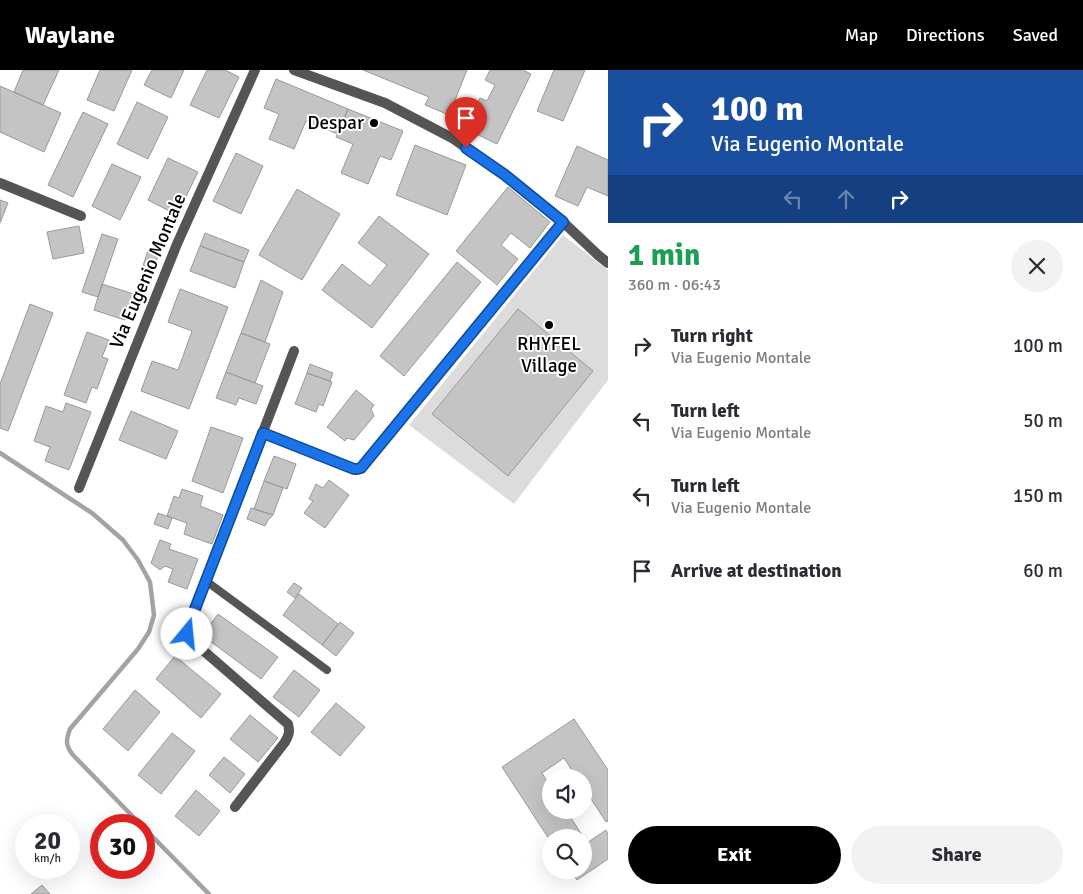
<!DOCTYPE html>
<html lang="en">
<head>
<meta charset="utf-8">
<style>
	:root { --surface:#fff; --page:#f2f2f3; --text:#2b2b33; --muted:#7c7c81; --accent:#000 }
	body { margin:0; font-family:Signika,sans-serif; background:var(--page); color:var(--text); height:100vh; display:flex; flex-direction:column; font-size:19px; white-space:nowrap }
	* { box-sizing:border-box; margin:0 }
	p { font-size:16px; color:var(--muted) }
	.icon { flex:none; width:28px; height:28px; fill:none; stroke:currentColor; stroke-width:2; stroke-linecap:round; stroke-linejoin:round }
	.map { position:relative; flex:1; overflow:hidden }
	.sheet { display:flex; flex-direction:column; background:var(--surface); width:475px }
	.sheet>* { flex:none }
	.guide { background:#1a4fa0; color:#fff; overflow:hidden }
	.tools { position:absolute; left:542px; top:699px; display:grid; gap:10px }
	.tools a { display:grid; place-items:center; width:50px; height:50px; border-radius:50%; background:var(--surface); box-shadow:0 5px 20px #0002; font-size:25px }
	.speed { position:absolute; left:15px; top:744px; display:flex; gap:10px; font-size:25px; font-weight:700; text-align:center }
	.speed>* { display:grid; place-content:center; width:65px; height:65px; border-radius:50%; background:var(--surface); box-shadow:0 5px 20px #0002; line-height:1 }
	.speed small { font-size:12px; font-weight:400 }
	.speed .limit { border:8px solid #d22; background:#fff; color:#111 }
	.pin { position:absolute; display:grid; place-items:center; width:42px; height:42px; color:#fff; margin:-51px -21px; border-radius:50% 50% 50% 0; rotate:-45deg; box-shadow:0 0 5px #0007 }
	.pin .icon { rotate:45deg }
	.me { position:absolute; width:55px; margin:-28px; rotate:17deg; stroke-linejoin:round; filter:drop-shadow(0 0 4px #0008) }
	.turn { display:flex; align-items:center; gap:18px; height:105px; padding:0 20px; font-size:22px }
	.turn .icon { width:65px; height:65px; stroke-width:2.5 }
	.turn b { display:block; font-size:35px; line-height:42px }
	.lanes { display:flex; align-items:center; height:48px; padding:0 20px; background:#0003; justify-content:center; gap:25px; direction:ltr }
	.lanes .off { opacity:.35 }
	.round { display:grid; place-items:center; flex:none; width:52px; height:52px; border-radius:26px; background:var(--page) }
	.summary { display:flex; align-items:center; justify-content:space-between; height:85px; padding:0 20px }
	h1 { font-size:30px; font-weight:700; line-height:38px; color:#1e9e55 }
	.cta { display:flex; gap:10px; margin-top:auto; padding:10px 20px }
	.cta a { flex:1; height:58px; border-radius:30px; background:var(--accent); color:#fff; font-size:20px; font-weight:700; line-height:58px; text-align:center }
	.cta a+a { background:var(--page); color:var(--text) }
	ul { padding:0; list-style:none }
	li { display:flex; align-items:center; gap:15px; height:75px; padding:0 20px }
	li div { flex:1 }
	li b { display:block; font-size:19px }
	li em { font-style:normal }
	header { display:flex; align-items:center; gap:30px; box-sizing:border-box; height:70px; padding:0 25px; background:var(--accent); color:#fff }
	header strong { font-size:24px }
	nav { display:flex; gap:28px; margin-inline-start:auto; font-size:18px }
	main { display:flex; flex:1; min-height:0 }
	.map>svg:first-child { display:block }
	.green { fill:#dcdcdc }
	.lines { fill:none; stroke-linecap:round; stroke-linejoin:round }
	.stream { stroke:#a3a3a3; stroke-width:4.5 }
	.building { fill:#c4c4c4; stroke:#999 }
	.service { stroke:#555; stroke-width:8 }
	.minor { stroke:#555; stroke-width:10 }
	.route-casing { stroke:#114b97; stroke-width:12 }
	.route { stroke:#1a73e8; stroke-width:9 }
	.poi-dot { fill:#000; stroke:#fff; stroke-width:2 }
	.labels { text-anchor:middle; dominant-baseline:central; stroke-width:4; stroke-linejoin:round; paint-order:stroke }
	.poi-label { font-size:19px; fill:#000; stroke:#fff; text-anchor:end }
	.street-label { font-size:19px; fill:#000; stroke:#fff }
</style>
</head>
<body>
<header>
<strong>Waylane</strong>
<nav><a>Map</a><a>Directions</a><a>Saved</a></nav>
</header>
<main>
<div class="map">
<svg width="608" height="824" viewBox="0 0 608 824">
	<rect width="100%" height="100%" fill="#fff"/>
	<!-- green -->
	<path class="green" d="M 563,165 L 608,200 L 608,310 L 514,434 L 409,355 Z"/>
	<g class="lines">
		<!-- stream -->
		<path class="stream" d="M 0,383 L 92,443 L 123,470 L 138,490 L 150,512 L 154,545 L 149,562 L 138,579 L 70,659 C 66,670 65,675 73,685 L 141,755
			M 144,758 L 209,824"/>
	</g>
	<!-- building -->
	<path class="building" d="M 23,0 L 59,0 L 43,35 L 14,22 Z
		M 100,0 L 132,0 L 114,41 L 87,30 Z
		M 152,0 L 184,0 L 171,28 L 144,15 Z
		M 207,0 L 225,0 L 239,7 L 219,48 L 190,35 Z
		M 363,0 L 467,0 L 449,45 L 425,35 L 429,27 Z
		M 490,0 L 523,0 L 531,4 L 497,74 L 466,59 L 480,28 L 487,31 L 495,15 L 485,10 Z
		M 554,0 L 585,0 L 563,51 L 537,41 Z
		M 276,9 L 348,39 L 338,64 L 306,51 L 294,79 L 269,69 L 279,44 L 264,38 Z
		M 0,16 L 61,43 L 44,82 L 0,62 Z
		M 137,32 L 168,47 L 148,89 L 117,74 Z
		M 348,39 L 403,61 L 391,90 L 380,86 L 368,114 L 341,103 L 353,74 L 336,67 Z
		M 83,42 L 108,54 L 73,127 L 48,115 Z
		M 415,75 L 466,95 L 447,145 L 396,125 Z
		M 577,76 L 608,90 L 608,126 L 587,117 L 578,136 L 555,126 Z
		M 236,83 L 263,96 L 241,144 L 213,131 Z
		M 168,88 L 198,102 L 177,145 L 148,130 Z
		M 112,94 L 141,107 L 120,150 L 92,136 Z
		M 508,117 L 550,152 L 530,178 L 511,163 L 501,175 L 518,189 L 497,215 L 456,181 Z
		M 297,119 L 340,144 L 302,210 L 259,185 Z
		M 0,130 L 8,133 L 0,153 Z
		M 379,146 L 429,184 L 372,258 L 322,220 L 342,194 L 370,216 L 387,195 L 358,173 Z
		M 79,156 L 84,183 L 53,189 L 47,162 Z
		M 205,163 L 249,180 L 244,192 L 200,176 Z
		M 102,164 L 118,169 L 98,227 L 82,222 Z
		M 200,176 L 244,192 L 235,218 L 190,201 Z
		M 148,180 L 159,184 L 152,203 L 142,199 Z
		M 457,192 L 481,212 L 404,306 L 380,286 Z
		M 261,210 L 283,222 L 265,272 L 241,263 Z
		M 102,214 L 134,224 L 125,250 L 94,240 Z
		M 180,219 L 228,237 L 189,339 L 141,321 L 152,291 L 178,300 L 192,261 L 168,252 Z
		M 30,234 L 53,243 L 8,361 L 0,358 L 0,314 Z
		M 518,239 L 593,301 L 508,406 L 432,344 Z
		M 87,262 L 109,270 L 102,287 L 108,289 L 97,319 L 92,317 L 86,333 L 64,325 Z
		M 241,263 L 270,274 L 255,313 L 226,302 Z
		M 310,294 L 333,303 L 330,311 L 307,303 Z
		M 226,302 L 263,316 L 256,334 L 239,328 L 236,335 L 216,328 Z
		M 307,303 L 332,312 L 323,336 L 319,334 L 316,342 L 295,334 Z
		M 356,320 L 374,335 L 371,339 L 374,346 L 354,370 L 347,368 L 345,371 L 327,357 Z
		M 66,333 L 91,342 L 69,400 L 45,391 L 50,377 L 34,371 L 46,336 L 63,342 Z
		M 131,341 L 178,361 L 166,389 L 119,370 Z
		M 211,357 L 243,368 L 223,423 L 192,411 Z
		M 274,386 L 296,394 L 287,419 L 264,411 Z
		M 329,410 L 349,425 L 325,458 L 304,443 L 313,431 L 309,429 L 316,414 L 323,418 Z
		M 264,411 L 283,418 L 273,445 L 254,439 Z
		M 182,419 L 203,426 L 200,436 L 223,445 L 212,474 L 184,464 L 187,453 L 167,446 L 174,426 L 179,428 Z
		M 251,438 L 273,445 L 268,450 L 265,456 L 247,449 Z
		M 158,443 L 172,448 L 168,459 L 154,454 Z
		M 160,470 L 171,474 L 169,479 L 198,489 L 187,519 L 168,512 L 173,499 L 165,496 L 160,500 L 151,493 Z
		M 294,513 L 302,518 L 295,528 L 287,522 Z
		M 299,524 L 338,554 L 322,575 L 283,545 Z
		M 218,544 L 278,587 L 261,609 L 202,565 Z
		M 340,552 L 354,563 L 336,586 L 322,575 Z
		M 175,586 L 221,624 L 201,648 L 156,609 Z
		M 294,600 L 320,620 L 299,647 L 273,627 Z
		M 135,620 L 160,642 L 128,681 L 103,659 Z
		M 336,633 L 365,657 L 340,686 L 311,662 Z
		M 250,645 L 278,668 L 258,692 L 230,669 Z
		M 574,649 L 608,700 L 608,751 L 606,752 L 584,718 L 584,708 L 577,708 L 564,688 L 542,703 L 551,718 L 551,740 L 566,740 L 587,773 L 606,760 L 608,764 L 608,789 L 577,810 L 570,800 L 584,800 L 584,768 L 551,768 L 551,772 L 502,697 Z
		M 172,663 L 195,681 L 161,724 L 138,705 Z
		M 224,687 L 245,704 L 230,723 L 209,705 Z
		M 196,720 L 220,741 L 199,766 L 175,746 Z
		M 42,815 L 50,824 L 31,824 Z"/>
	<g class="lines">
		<!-- service -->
		<path class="service" d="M 206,511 L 327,600"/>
		<!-- minor -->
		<path class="minor" d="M 294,0 L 385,33 L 452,68 L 505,105 L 563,152 L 598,185 L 608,193
			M 0,113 L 81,146
			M 263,363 L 354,399 L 357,399 L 361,398 L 563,152
			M 79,418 L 177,174 L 255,0
			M 235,737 L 285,672 C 289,665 290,662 288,654 L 190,569 L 187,563 L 188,557 L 294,281"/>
	</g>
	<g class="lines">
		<defs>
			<path id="route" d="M 187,564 L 188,557 L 263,363 L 354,399 L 357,399 L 361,398 L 563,152 L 505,105 L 466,78"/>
		</defs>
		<!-- route casing -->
		<use href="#route" class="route-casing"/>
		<!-- route -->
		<use href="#route" class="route"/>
	</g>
	<!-- markers -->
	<g class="poi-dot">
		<circle cx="374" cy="53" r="5"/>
		<circle cx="549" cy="255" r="5"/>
	</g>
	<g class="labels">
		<!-- poi labels -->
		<g class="poi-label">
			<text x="364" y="53">Despar</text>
			<text x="549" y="274" text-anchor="middle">RHYFEL<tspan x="549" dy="22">Village</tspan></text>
		</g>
		<!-- street labels -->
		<g class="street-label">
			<text transform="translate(148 201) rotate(-67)">Via Eugenio Montale</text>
		</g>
	</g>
</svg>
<div class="tools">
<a><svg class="icon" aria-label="sound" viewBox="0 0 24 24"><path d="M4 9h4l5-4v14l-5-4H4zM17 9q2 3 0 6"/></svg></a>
<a><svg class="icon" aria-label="search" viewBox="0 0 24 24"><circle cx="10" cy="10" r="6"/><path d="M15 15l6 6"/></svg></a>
</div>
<div class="speed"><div>20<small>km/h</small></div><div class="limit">30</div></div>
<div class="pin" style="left:466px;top:78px;background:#d93025"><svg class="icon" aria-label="arrive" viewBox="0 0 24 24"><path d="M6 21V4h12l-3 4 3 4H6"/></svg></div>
<svg class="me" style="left:187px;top:564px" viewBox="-20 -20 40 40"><circle r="19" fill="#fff"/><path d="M0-13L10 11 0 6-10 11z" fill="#1a73e8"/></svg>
</div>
<section class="sheet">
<div class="guide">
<div class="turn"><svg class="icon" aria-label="right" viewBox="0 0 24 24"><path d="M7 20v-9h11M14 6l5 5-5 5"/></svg><div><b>100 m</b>Via Eugenio Montale</div></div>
<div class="lanes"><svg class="icon off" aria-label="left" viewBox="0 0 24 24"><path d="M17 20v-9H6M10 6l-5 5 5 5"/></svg><svg class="icon off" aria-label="ahead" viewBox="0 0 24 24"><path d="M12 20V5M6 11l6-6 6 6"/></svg><svg class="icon" aria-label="right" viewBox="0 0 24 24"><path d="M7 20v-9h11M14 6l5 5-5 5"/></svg></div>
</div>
<div class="summary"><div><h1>1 min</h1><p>360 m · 06:43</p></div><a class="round"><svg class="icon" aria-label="close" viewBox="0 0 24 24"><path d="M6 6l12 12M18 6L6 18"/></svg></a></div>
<ul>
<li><svg class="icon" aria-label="right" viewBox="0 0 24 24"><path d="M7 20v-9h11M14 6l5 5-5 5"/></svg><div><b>Turn right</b><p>Via Eugenio Montale</p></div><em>100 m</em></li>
<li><svg class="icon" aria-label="left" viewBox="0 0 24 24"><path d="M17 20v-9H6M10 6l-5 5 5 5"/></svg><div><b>Turn left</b><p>Via Eugenio Montale</p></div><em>50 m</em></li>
<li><svg class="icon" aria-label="left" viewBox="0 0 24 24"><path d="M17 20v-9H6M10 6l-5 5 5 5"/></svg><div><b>Turn left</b><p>Via Eugenio Montale</p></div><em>150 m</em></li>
<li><svg class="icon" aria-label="arrive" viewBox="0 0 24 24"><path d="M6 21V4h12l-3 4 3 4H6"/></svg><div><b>Arrive at destination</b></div><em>60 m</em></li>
</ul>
<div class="cta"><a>Exit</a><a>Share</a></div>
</section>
</main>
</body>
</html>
